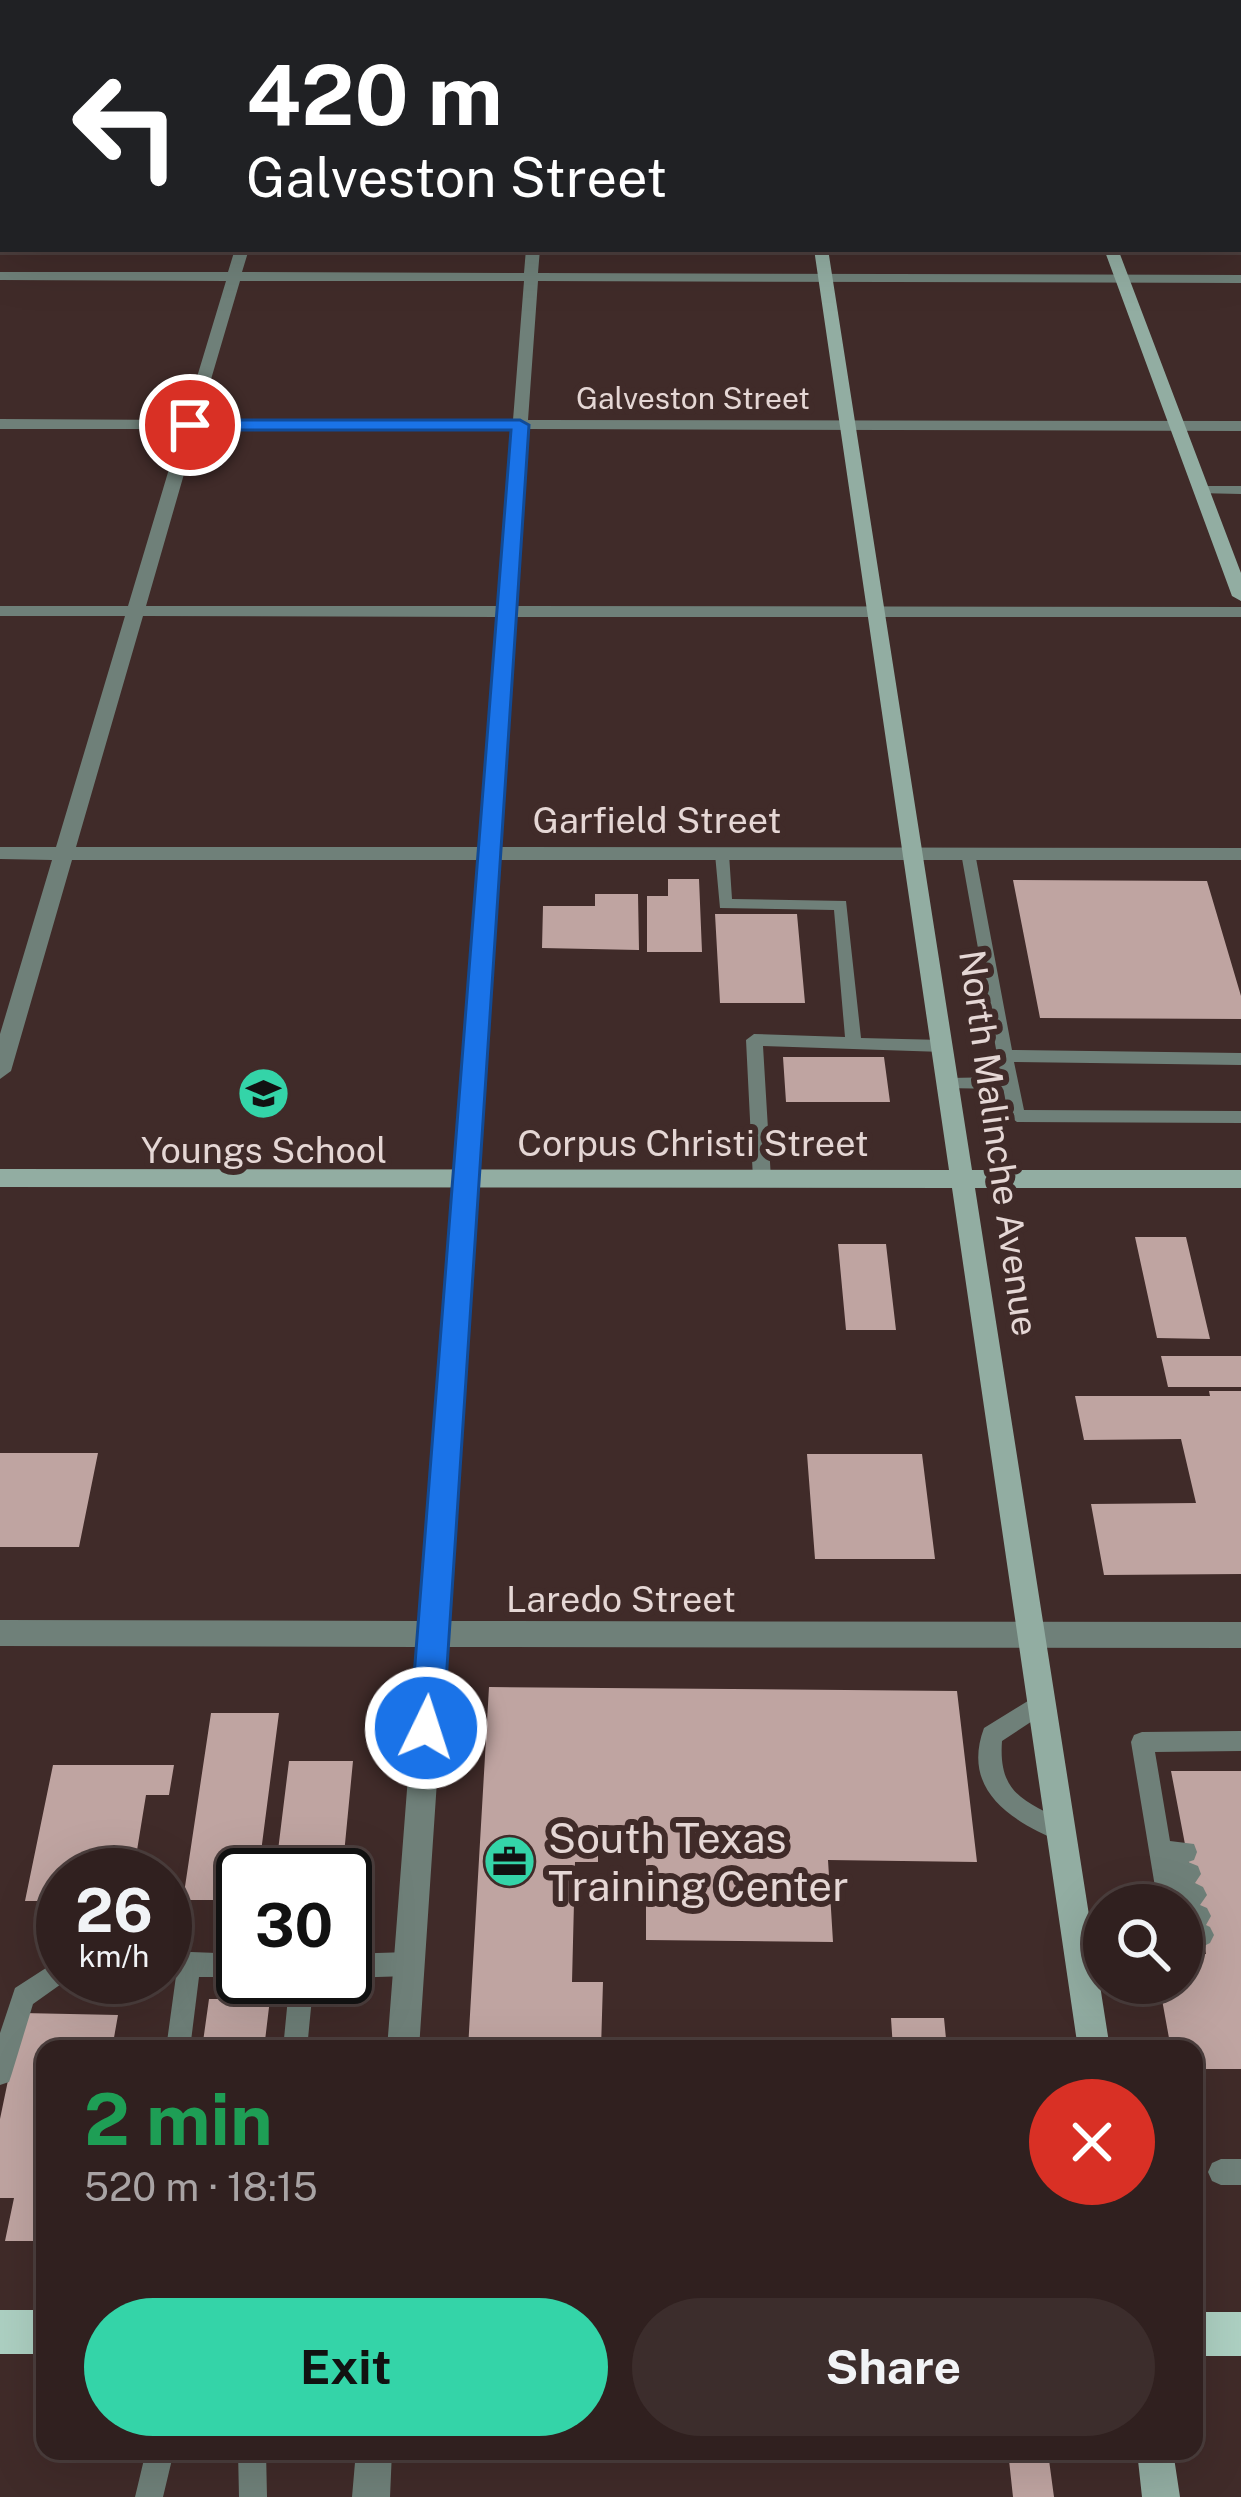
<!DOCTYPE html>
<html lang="en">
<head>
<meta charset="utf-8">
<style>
	:root { --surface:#30201f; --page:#3c2d2c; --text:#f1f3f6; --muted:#a8a3a4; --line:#4b3e3d; --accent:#34d4a8 }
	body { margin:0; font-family:"Public Sans",sans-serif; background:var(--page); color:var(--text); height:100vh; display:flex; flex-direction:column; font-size:45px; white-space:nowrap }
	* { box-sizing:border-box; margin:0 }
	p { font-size:39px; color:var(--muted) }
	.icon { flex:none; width:66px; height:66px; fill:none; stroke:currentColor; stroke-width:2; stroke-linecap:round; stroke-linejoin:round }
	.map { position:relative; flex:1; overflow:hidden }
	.drawer { position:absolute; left:36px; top:2040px; width:1167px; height:420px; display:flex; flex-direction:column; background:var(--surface); border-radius:24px; box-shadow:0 12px 48px #0002,0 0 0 3px var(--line) }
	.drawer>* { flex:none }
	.hud { position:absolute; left:0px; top:0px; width:1242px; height:252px; box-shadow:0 12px 48px #0002,0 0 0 3px var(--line); background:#202124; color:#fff; overflow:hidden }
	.buttons { position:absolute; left:1083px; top:1884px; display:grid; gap:24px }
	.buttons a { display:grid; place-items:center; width:120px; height:120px; border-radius:50%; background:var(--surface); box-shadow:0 12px 48px #0002,0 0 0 3px var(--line); font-size:60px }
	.speed { position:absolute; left:36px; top:1848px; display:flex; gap:24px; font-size:60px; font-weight:700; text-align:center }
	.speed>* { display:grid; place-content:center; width:156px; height:156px; border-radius:50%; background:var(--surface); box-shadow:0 12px 48px #0002,0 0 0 3px var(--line); line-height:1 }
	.speed small { font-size:30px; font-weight:400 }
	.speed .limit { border:6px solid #111; border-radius:18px; background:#fff; color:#111 }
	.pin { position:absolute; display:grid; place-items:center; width:102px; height:102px; color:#fff; margin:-51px; border:6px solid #fff; border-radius:50%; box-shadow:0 3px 12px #0007 }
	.me { position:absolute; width:132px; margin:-66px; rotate:4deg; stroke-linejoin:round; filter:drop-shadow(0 0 9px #0008) }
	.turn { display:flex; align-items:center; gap:42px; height:252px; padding:0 48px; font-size:54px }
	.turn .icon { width:156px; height:156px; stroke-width:2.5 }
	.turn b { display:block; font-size:84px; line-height:102px }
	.round { display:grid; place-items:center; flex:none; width:126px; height:126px; border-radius:63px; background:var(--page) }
	.head { display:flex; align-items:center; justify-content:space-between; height:204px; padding:0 48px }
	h1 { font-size:72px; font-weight:700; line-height:90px; color:#1e9e55 }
	.cta { display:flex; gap:24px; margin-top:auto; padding:24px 48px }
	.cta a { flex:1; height:138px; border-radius:72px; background:var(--accent); color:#111; font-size:48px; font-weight:700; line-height:138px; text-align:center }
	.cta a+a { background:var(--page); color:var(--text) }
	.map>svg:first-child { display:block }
	.building { fill:#bfa4a1 }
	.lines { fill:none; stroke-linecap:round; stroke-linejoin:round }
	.lane { fill:#6f8079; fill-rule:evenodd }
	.street { fill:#6f8079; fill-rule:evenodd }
	.secondary { fill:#92ada2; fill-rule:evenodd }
	.primary { fill:#add0c2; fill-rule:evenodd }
	.route { fill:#1a73e8; stroke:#114b97; stroke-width:3 }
	.labels { text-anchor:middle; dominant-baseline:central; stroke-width:12; stroke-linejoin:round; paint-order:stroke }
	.far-street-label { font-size:30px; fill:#e5d7d5; stroke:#402b29 }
	.street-label { font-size:36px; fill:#e5d7d5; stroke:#402b29 }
	.poi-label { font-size:36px; fill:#e5d7d5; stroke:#402b29 }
	.near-poi-label { font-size:42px; fill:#e5d7d5; stroke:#402b29; text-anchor:start }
</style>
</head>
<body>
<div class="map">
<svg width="1241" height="2497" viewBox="0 0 1241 2497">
	<rect width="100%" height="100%" fill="#402b29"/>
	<!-- building -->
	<path class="building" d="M 668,879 L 699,879 L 702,952 L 647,952 L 647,896 L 668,896 Z
		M 1013,880 L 1207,881 L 1241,996 L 1241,1019 L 1040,1018 Z
		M 595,894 L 638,894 L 639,950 L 542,948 L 543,906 L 595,906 Z
		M 715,914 L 797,914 L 805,1003 L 720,1003 Z
		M 783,1057 L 884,1057 L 890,1102 L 786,1102 Z
		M 1135,1237 L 1186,1237 L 1210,1339 L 1157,1338 Z
		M 838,1244 L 886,1244 L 896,1330 L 846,1330 Z
		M 1161,1356 L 1241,1356 L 1241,1387 L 1168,1387 Z
		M 1209,1391 L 1241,1391 L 1241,1574 L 1104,1575 L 1091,1504 L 1196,1503 L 1181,1439 L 1084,1440 L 1075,1396 L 1210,1396 Z
		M 0,1453 L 98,1453 L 79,1547 L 0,1547 Z
		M 807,1454 L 922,1454 L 935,1559 L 815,1559 Z
		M 489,1687 L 957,1691 L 977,1862 L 828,1860 L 833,1942 L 646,1940 L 646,1826 L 598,1825 L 598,1862 L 575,1862 L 572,1982 L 603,1982 L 601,2049 L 468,2049 Z
		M 211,1713 L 279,1713 L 258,1875 L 243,1875 L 243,1900 L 183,1900 Z
		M 289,1761 L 353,1761 L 342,1875 L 275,1875 Z
		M 53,1765 L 174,1765 L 169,1795 L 146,1795 L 133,1875 L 63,1875 L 63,1901 L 25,1901 Z
		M 1171,1771 L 1241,1771 L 1241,2069 L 1194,2069 L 1194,2049 L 1171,2049 L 1159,1983 L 1182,1983 L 1182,1954 L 1206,1954 Z
		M 209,1999 L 270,1999 L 264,2049 L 202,2049 Z
		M 22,2013 L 118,2015 L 112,2049 L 45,2049 L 45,2241 L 5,2241 L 14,2198 L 0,2198 L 0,2119 Z
		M 891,2018 L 944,2018 L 947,2049 L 893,2049 Z
		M 1009,2460 L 1049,2460 L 1054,2497 L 1013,2497 Z"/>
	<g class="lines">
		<!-- lane -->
		<path class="lane" d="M 1201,486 L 1241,486 L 1241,494 L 1197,493 L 1197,487 Z
			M 968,848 L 975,853 L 1012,1050 L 1241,1053 L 1241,1065 L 1014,1062 L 1024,1110 L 1241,1111 L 1241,1123 L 1017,1122 L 1009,1116 L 1003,1089 L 943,1088 L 941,1084 L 949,1078 L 1001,1077 L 961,853 Z
			M 722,849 L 729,854 L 732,899 L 846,901 L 861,1038 L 943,1040 L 951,1046 L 943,1052 L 763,1046 L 771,1179 L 762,1186 L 753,1179 L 746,1040 L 754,1034 L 845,1037 L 834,910 L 720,908 L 715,854 Z
			M 1041,1693 L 1049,1696 L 1052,1703 L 1049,1710 L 1002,1741 C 998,1795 1026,1802 1069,1823 L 1072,1831 L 1069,1839 L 1061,1842 C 1011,1821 961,1790 984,1728 Z
			M 1241,1731 L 1241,1751 L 1155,1752 L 1170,1841 L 1194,1844 L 1197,1852 L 1194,1860 L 1188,1862 L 1198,1866 L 1201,1874 L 1195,1883 L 1203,1887 L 1207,1895 L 1200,1905 L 1207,1908 L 1211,1916 L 1206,1925 L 1210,1927 L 1214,1935 L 1210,1943 L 1202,1947 L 1182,1947 L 1182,1905 L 1158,1905 L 1131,1742 L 1134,1735 L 1142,1732 Z
			M 1076,1921 L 1104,1921 L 1104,1945 L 1076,1945 L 1068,1941 L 1064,1933 L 1068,1925 Z
			M 165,1951 L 243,1954 L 245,1977 L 199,1977 L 190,2049 L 166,2049 L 176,1976 L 165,1975 Z
			M 409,1952 L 417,1956 L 421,1964 L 417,1972 L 409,1976 L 345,1978 L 343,1977 L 345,1954 Z
			M 63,1957 L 63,1977 L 71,1977 L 33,2004 L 12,2073 L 9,2082 L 0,2085 L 0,2033 L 15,1988 Z
			M 290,1977 L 314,1977 L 307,2049 L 283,2049 Z
			M 1221,2159 L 1241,2159 L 1241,2185 L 1221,2185 L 1212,2181 L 1208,2172 L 1212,2163 Z
			M 146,2451 L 174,2451 L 163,2497 L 135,2497 Z
			M 238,2451 L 266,2451 L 267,2497 L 239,2497 Z"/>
		<!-- street -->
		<path class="street" d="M 546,0 L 556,0 L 556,3 L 546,3 Z
			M 0,50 L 3,50 L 3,56 L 0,56 Z
			M 1239,52 L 1241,52 L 1241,58 L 1239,58 Z
			M 1239,150 L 1241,150 L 1241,158 L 1239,158 Z
			M 3,153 L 3,165 L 0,166 L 0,154 Z
			M 235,249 L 249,249 L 242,272 L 524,273 L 526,249 L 540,249 L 538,273 L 1241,275 L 1241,283 L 538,281 L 528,420 L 1241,421 L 1241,431 L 528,429 L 516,606 L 1241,607 L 1241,617 L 515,617 L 500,847 L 1241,848 L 1241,860 L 499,860 L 448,1621 L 1241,1622 L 1241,1648 L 446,1647 L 419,2049 L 387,2049 L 418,1647 L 0,1646 L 0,1620 L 420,1621 L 479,860 L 72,860 L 11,1071 L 0,1079 L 0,1034 L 52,860 L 0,859 L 0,847 L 56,847 L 125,616 L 0,616 L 0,606 L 128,606 L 181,429 L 0,429 L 0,419 L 184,420 L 226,281 L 0,280 L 0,272 L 228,272 ZM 240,281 L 524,281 L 513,420 L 199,420 ZM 197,429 L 512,429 L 499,606 L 146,606 ZM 143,616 L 498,617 L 480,847 L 76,847 Z
			M 356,2451 L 392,2451 L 390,2497 L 352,2497 Z"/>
		<!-- secondary -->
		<path class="secondary" d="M 779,0 L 789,0 L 789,3 L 779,3 Z
			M 1013,0 L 1023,0 L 1024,3 L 1014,3 Z
			M 814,249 L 828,249 L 972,1170 L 1241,1170 L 1241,1188 L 975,1188 L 1110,2049 L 1078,2049 L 952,1188 L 0,1187 L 0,1169 L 949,1170 Z
			M 1104,249 L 1118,249 L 1241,573 L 1241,601 L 1232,596 Z
			M 1137,2451 L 1173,2451 L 1180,2497 L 1142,2497 Z"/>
		<!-- primary -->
		<path class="primary" d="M 0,2310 L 45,2310 L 45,2354 L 0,2354 Z
			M 1194,2312 L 1241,2312 L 1241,2356 L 1194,2356 Z"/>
	</g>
	<!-- route -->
	<path class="route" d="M 520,420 L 529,425 L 443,1728 L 438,1739 L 426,1744 L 415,1739 L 410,1728 L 511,430 L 190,430 L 181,425 L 190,420 Z"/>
	<!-- icons -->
	<defs>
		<symbol id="school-disc" viewBox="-11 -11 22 22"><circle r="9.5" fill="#34d4a8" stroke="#402b29"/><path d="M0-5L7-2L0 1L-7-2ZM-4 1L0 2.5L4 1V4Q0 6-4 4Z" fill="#111"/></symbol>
		<symbol id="office-disc" viewBox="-11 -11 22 22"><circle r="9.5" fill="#34d4a8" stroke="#402b29"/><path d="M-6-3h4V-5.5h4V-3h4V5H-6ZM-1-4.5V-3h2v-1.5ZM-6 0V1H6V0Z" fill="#111"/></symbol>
	</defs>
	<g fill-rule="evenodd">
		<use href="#school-disc" x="234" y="1064" width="59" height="59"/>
		<use href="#office-disc" x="480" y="1832" width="59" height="59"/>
	</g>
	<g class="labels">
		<!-- far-street labels -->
		<g class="far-street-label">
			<text x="693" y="398">Galveston Street</text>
		</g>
		<!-- street labels -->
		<g class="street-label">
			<text x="657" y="820">Garfield Street</text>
			<text x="693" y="1143">Corpus Christi Street</text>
			<text transform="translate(999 1143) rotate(82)">North Malinche Avenue</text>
			<text x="621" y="1599">Laredo Street</text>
		</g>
		<!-- poi labels -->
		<g class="poi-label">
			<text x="264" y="1150">Youngs School</text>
		</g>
		<!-- near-poi labels -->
		<g class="near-poi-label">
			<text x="548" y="1837">South Texas<tspan x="548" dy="48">Training Center</tspan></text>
		</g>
	</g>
</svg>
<div class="buttons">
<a><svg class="icon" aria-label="search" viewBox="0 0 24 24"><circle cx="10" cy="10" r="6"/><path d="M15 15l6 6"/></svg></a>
</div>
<div class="speed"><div>26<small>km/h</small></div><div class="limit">30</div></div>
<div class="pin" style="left:190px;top:425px;background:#d93025"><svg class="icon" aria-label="arrive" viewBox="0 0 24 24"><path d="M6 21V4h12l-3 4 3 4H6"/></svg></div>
<svg class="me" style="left:426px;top:1728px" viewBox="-20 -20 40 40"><circle r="17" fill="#1a73e8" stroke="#fff" stroke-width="3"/><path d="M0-11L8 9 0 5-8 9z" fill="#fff"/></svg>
<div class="hud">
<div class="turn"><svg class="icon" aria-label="left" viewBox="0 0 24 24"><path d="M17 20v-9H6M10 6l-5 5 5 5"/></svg><div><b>420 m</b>Galveston Street</div></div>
</div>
<section class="drawer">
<div class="head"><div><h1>2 min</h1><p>520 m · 18:15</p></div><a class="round" style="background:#d93025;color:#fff"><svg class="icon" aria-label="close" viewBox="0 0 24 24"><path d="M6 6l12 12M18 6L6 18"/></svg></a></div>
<div class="cta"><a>Exit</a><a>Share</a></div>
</section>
</div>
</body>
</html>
